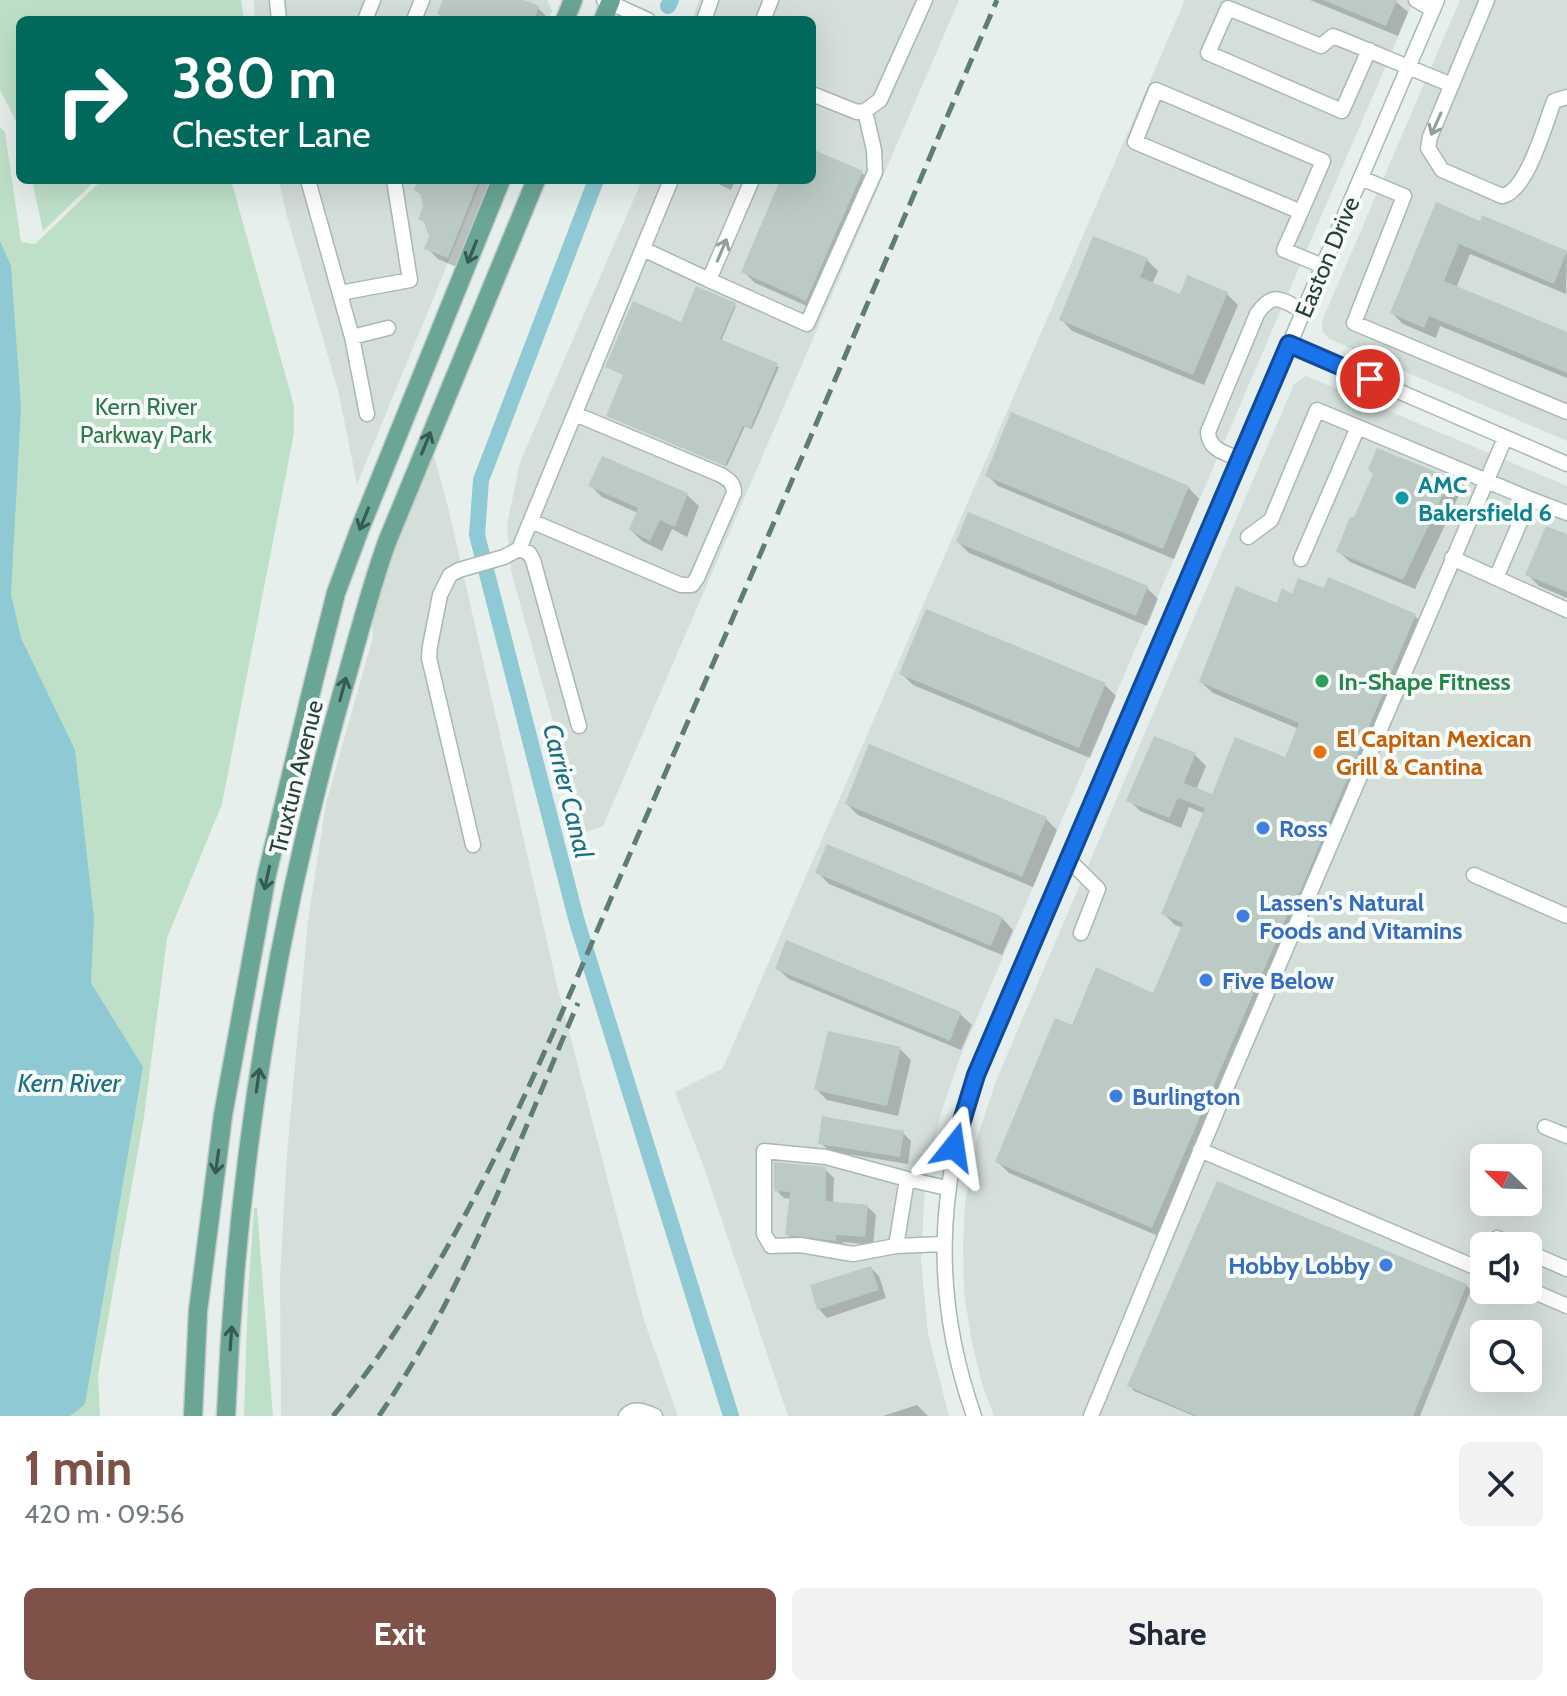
<!DOCTYPE html>
<html lang="en">
<head>
<meta charset="utf-8">
<style>
	:root { --surface:#fff; --page:#f2f2f3; --text:#1f2937; --muted:#747a83; --accent:#7f5249 }
	body { margin:0; font-family:Cabin,sans-serif; background:var(--page); color:var(--text); height:100vh; display:flex; flex-direction:column; font-size:30px; white-space:nowrap }
	* { box-sizing:border-box; margin:0 }
	p { font-size:26px; color:var(--muted) }
	.icon { flex:none; width:44px; height:44px; fill:none; stroke:currentColor; stroke-width:2; stroke-linecap:round; stroke-linejoin:round }
	.map { position:relative; height:1416px; overflow:hidden }
	.panel { display:flex; flex-direction:column; background:var(--surface); flex:1 }
	.panel>* { flex:none }
	.top-card { position:absolute; left:16px; top:16px; width:800px; height:168px; border-radius:12px; box-shadow:0 8px 32px #0002; background:#00695c; color:#fff; overflow:hidden }
	.needle { width:52px; rotate:293deg }
	.tools { position:absolute; left:1470px; top:1144px; display:grid; gap:16px }
	.tools a { display:grid; place-items:center; width:72px; height:72px; border-radius:12px; background:var(--surface); box-shadow:0 8px 32px #0002; font-size:40px }
	.pin { position:absolute; display:grid; place-items:center; width:68px; height:68px; color:#fff; margin:-34px; border:4px solid #fff; border-radius:50%; box-shadow:0 2px 8px #0007 }
	.me { position:absolute; width:88px; margin:-44px; rotate:15deg; stroke-linejoin:round; filter:drop-shadow(0 0 6px #0008) }
	.turn { display:flex; align-items:center; gap:28px; height:168px; padding:0 24px; font-size:36px }
	.turn .icon { width:104px; height:104px; stroke-width:2.5 }
	.turn b { display:block; font-size:56px; line-height:68px }
	.round { display:grid; place-items:center; flex:none; width:84px; height:84px; border-radius:12px; background:var(--page) }
	.overview { display:flex; align-items:center; justify-content:space-between; height:136px; padding:0 24px }
	h1 { font-size:48px; font-weight:700; line-height:60px; color:var(--accent) }
	.primary-button { display:flex; gap:16px; margin-top:auto; padding:16px 24px }
	.primary-button a { flex:1; height:92px; border-radius:12px; background:var(--accent); color:#fff; font-size:32px; font-weight:700; line-height:92px; text-align:center }
	.primary-button a+a { background:var(--page); color:var(--text) }
	.map>svg:first-child { display:block }
	.built { fill:#d4dfda; fill-rule:evenodd }
	.green { fill:#bfe0c8 }
	.water { fill:#8ec9d4 }
	.shadow { fill:#0003 }
	.lines { fill:none; stroke-linecap:round; stroke-linejoin:round }
	.canal { stroke:#8ec9d4; stroke-width:16 }
	.building { fill:#bbcac4 }
	.minor-casing { stroke:#a8b8b2; stroke-width:17 }
	.major-casing { stroke:#c2cac8; stroke-width:21 }
	.minor { stroke:#fff; stroke-width:14 }
	.major { stroke:#6aa596; stroke-width:18 }
	.rail { stroke:#5f7d75; stroke-width:5; stroke-dasharray:16 8; stroke-linecap:butt }
	.oneway { stroke:#92a09c }
	.oneway2 { stroke:#365b51 }
	.route-casing { stroke:#114b97; stroke-width:20 }
	.route { stroke:#1a73e8; stroke-width:14 }
	.culture-dot { fill:#0f9aa8; stroke:#f7fbf9; stroke-width:3 }
	.leisure-dot { fill:#2e9e5b; stroke:#f7fbf9; stroke-width:3 }
	.food-dot { fill:#e8710a; stroke:#f7fbf9; stroke-width:3 }
	.shop-dot { fill:#3f7fe0; stroke:#f7fbf9; stroke-width:3 }
	.labels { text-anchor:middle; dominant-baseline:central; stroke-width:8; stroke-linejoin:round; paint-order:stroke }
	.street-label { font-size:24px; fill:#24423a; stroke:#f7fbf9 }
	.park-label { font-size:24px; fill:#2d7a4b; stroke:#f7fbf9 }
	.culture-label { font-size:24px; font-weight:bold; fill:#0d838f; stroke:#f7fbf9; text-anchor:start }
	.leisure-label { font-size:24px; font-weight:bold; fill:#27864d; stroke:#f7fbf9; text-anchor:start }
	.food-label { font-size:24px; font-weight:bold; fill:#c56008; stroke:#f7fbf9; text-anchor:start }
	.shop-label { font-size:24px; font-weight:bold; fill:#366cbe; stroke:#f7fbf9; text-anchor:start }
	.water-label { font-size:26px; font-style:italic; fill:#1c6f80; stroke:#f7fbf9 }
</style>
</head>
<body>
<div class="map">
<svg width="1567" height="1416" viewBox="0 0 1567 1416">
	<rect width="100%" height="100%" fill="#e6efeb"/>
	<!-- built -->
	<path class="built" d="M 254,0 L 547,0 L 552,11 L 548,20 L 255,20 Z
		M 699,0 L 959,0 L 603,826 L 584,833 L 511,571 L 507,525 L 520,462 L 642,180 L 812,180 L 812,20 L 692,20 Z
		M 1185,0 L 1414,0 L 961,1055 L 941,1113 L 925,1185 L 921,1260 L 928,1334 L 949,1416 L 788,1416 L 705,1170 L 675,1092 L 723,1068 Z
		M 1460,0 L 1567,0 L 1567,441 L 1329,339 L 1322,331 L 1322,321 Z
		M 279,180 L 482,180 L 357,484 L 338,390 L 286,213 Z
		M 1306,376 L 1567,486 L 1567,1416 L 994,1416 L 982,1384 L 971,1338 L 964,1291 L 963,1244 L 965,1204 L 976,1141 L 996,1081 L 1294,384 ZM 1484,1158 L 1528,1158 L 1528,1202 L 1484,1202 ZM 1484,1246 L 1528,1246 L 1528,1290 L 1484,1290 ZM 1484,1334 L 1528,1334 L 1528,1378 L 1484,1378 Z
		M 432,448 L 449,511 L 556,981 L 644,1320 L 678,1416 L 281,1416 L 280,1277 L 287,1154 L 308,921 L 326,803 L 373,637 L 371,609 Z"/>
	<!-- green -->
	<path class="green" d="M 0,0 L 241,0 L 244,20 L 20,20 L 20,129 L 0,90 Z
		M 0,127 L 5,132 L 21,242 L 35,244 L 102,180 L 231,180 L 294,406 L 294,433 L 222,804 L 167,938 L 144,1117 L 98,1375 L 100,1416 L 0,1416 Z
		M 32,180 L 96,180 L 43,231 Z
		M 254,1208 L 257,1208 L 273,1416 L 244,1416 L 248,1295 Z"/>
	<!-- water -->
	<path class="water" d="M 0,241 L 11,266 L 21,408 L 11,594 L 21,638 L 75,750 L 94,918 L 91,983 L 143,1067 L 85,1404 L 70,1416 L 0,1416 Z"/>
	<!-- shadow -->
	<path class="shadow" d="M 445,0 L 519,0 L 538,8 L 549,19 L 446,20 L 439,14 Z
		M 1310,0 L 1394,0 L 1408,12 L 1398,36 Z
		M 812,151 L 862,173 L 873,184 L 818,311 L 755,283 L 744,272 L 783,180 L 812,180 Z
		M 420,180 L 494,180 L 459,268 L 438,259 L 427,248 L 431,237 L 428,226 L 420,219 L 425,206 L 423,197 L 416,190 Z
		M 710,180 L 735,180 L 731,190 Z
		M 1437,205 L 1481,223 L 1483,218 L 1567,253 L 1566,294 L 1470,254 L 1456,288 L 1567,334 L 1567,378 L 1440,326 L 1436,338 L 1403,324 L 1392,313 Z
		M 1147,260 L 1158,271 L 1152,284 L 1181,296 L 1188,278 L 1227,294 L 1238,305 L 1204,385 L 1072,331 L 1061,319 Z
		M 734,305 L 736,306 L 721,341 L 779,367 L 752,429 L 745,426 L 727,466 L 610,417 L 682,325 Z
		M 987,475 L 1188,487 L 1199,499 L 1174,559 L 998,486 Z
		M 1449,480 L 1461,491 L 1415,589 L 1350,562 L 1338,551 Z
		M 591,486 L 687,495 L 699,506 L 687,537 L 672,529 L 662,551 L 642,541 L 631,530 L 638,513 L 602,497 Z
		M 1567,536 L 1567,598 L 1539,586 L 1528,575 Z
		M 958,542 L 1147,588 L 1158,599 L 1147,626 L 969,553 Z
		M 1293,597 L 1415,616 L 1426,627 L 1163,1238 L 1009,1173 L 998,1162 L 1154,995 L 1183,928 L 1175,925 L 1164,914 L 1205,814 L 1189,807 L 1181,828 L 1140,811 L 1129,800 L 1195,755 L 1206,766 L 1196,790 L 1213,796 L 1286,760 L 1299,729 L 1213,693 L 1201,682 L 1278,606 Z
		M 902,674 L 1105,685 L 1116,696 L 1090,758 L 913,685 Z
		M 847,804 L 1046,819 L 1057,830 L 1033,887 L 858,815 Z
		M 818,873 L 1002,918 L 1013,930 L 1002,955 L 829,884 Z
		M 788,943 L 960,1014 L 972,1025 L 961,1050 L 789,979 L 777,968 Z
		M 900,1049 L 911,1060 L 898,1116 L 827,1100 L 816,1089 Z
		M 903,1133 L 911,1141 L 908,1164 L 829,1151 L 821,1143 Z
		M 825,1169 L 834,1178 L 833,1204 L 868,1207 L 876,1215 L 873,1245 L 843,1242 L 843,1248 L 795,1243 L 787,1234 L 791,1199 L 784,1198 L 776,1190 Z
		M 871,1268 L 879,1276 L 886,1298 L 827,1318 L 819,1309 L 813,1287 Z
		M 1466,1285 L 1471,1290 L 1420,1416 L 1194,1416 L 1134,1391 L 1129,1385 Z
		M 917,1405 L 928,1416 L 883,1416 Z"/>
	<g class="lines">
		<!-- canal -->
		<path class="canal" d="M 668,6 L 671,0
			M 596,180 L 481,480 L 477,535 L 577,922 L 731,1416"/>
	</g>
	<!-- building -->
	<path class="building" d="M 443,0 L 524,0 L 539,6 L 534,20 L 451,20 L 437,14 Z
		M 1323,0 L 1397,0 L 1386,26 Z
		M 812,149 L 863,171 L 806,301 L 741,272 L 780,180 L 812,180 Z
		M 418,180 L 479,180 L 448,258 L 424,249 L 429,237 L 424,222 L 418,219 L 423,206 L 420,193 L 414,190 Z
		M 1436,202 L 1480,221 L 1482,215 L 1567,251 L 1554,284 L 1459,244 L 1444,281 L 1567,332 L 1567,373 L 1429,316 L 1424,328 L 1390,313 Z
		M 1093,236 L 1148,258 L 1140,277 L 1180,294 L 1187,275 L 1228,292 L 1193,375 L 1059,320 Z
		M 696,286 L 736,303 L 720,339 L 778,363 L 750,429 L 743,426 L 725,466 L 606,416 L 623,375 L 605,367 L 633,301 L 681,322 Z
		M 1011,412 L 1189,486 L 1163,549 L 985,476 Z
		M 1377,448 L 1451,478 L 1403,580 L 1336,552 L 1350,517 L 1354,517 L 1373,474 L 1368,469 Z
		M 602,456 L 688,493 L 675,527 L 660,520 L 650,541 L 629,530 L 638,508 L 588,486 Z
		M 968,512 L 1148,586 L 1136,616 L 956,542 Z
		M 1546,526 L 1567,534 L 1567,592 L 1525,575 Z
		M 1328,577 L 1416,614 L 1299,894 L 1297,893 L 1152,1228 L 995,1162 L 1055,1018 L 1072,1025 L 1096,967 L 1153,993 L 1183,923 L 1161,914 L 1205,808 L 1178,798 L 1169,818 L 1126,801 L 1154,736 L 1196,753 L 1184,783 L 1212,794 L 1235,737 L 1285,757 L 1299,723 L 1199,682 L 1236,586 L 1277,603 L 1282,588 L 1292,594 L 1298,578 L 1324,588 Z
		M 926,609 L 1106,683 L 1079,748 L 899,674 Z
		M 869,744 L 1047,817 L 1022,877 L 845,804 Z
		M 827,844 L 1003,917 L 991,946 L 815,873 Z
		M 786,940 L 961,1012 L 950,1041 L 775,969 Z
		M 828,1031 L 901,1047 L 887,1106 L 814,1090 Z
		M 822,1116 L 904,1131 L 900,1157 L 818,1144 Z
		M 774,1162 L 826,1167 L 826,1201 L 868,1205 L 865,1237 L 836,1235 L 836,1241 L 785,1235 L 790,1192 L 774,1191 Z
		M 1217,1181 L 1467,1284 L 1413,1416 L 1197,1416 L 1127,1386 Z
		M 871,1266 L 879,1290 L 817,1310 L 810,1285 Z"/>
	<g class="lines">
		<defs>
			<path id="minor" d="M 277,0 L 279,20
				M 604,0 L 648,20
				M 1416,0 L 1433,10
				M 1487,0 L 1430,137 L 1428,148 L 1442,170 L 1502,196 C 1527,192 1545,124 1554,101 L 1567,97
				M 365,20 L 373,0
				M 414,20 L 422,0
				M 704,20 L 711,0
				M 763,20 L 771,0
				M 1369,50 L 1342,111 L 1208,53 L 1228,8 L 1321,46 L 1333,36 C 1373,52 1412,69 1452,85
				M 812,94 L 857,112 L 865,111 L 880,100 L 925,0
				M 1361,178 L 1404,196 L 1354,323 L 1567,412
				M 308,180 L 352,337 L 367,414
				M 1301,212 L 1323,161 L 1156,90 L 1135,142 L 1301,212 L 1284,250 L 1323,266
				M 643,249 L 709,280 L 752,180
				M 709,280 L 807,324 L 875,172 L 874,150 L 865,111
				M 340,293 L 410,280 L 394,180
				M 352,337 L 388,328
				M 1289,344 L 1567,464
				M 1240,459 C 1225,453 1209,450 1208,432 L 1257,314 C 1273,290 1282,300 1303,311
				M 1530,499 L 1567,513
				M 531,521 L 681,585 L 692,585 L 697,578 L 734,493 C 734,483 729,480 721,475 L 575,414
				M 1248,537 L 1271,520 L 1317,410 L 1530,499 L 1496,578
				M 519,549 L 529,553 L 533,560 L 579,726
				M 1452,558 L 1567,610
				M 1301,559 L 1358,427
				M 473,845 L 429,658 L 430,646 L 440,595 L 450,575 L 459,570 L 504,557 L 519,549 L 671,180
				M 1068,859 L 1098,889 L 1081,933
				M 1474,875 L 1567,916
				M 1545,1127 L 1567,1136
				M 1200,1150 L 1484,1271
				M 1497,1238 L 1514,1246
				M 944,1244 L 896,1246 L 907,1179 L 947,1188
				M 896,1246 L 853,1254 L 800,1245 L 771,1246 L 764,1234 L 764,1151 L 826,1157 L 907,1179
				M 1528,1252 L 1567,1269
				M 1528,1289 L 1567,1306
				M 626,1416 C 634,1406 646,1412 655,1416
				M 974,1416 C 933,1299 936,1192 976,1075 L 1437,0
				M 1091,1416 L 1230,1079 L 1505,438"/>
			<path id="major" d="M 565,20 L 573,0
				M 603,20 L 611,0
				M 193,1416 L 198,1311 L 223,1115 L 267,874 L 314,680 L 336,593 L 359,531 L 501,180
				M 226,1416 C 236,1171 275,929 342,693 C 357,642 369,592 387,542 L 536,180"/>
		</defs>
		<!-- minor casing -->
		<use href="#minor" class="minor-casing"/>
		<!-- major casing -->
		<use href="#major" class="major-casing"/>
		<!-- minor -->
		<use href="#minor" class="minor"/>
		<!-- major -->
		<use href="#major" class="major"/>
		<!-- rail -->
		<path class="rail" d="M 333,1416 C 471,1247 550,1038 636,840 C 759,561 877,280 997,0
			M 379,1416 C 465,1290 518,1143 578,1003"/>
	</g>
	<!-- one-way arrows -->
	<defs><path id="oneway-shaft" d="M-6 0H5M1.5-3L5.5 0L1.5 3" fill="none" stroke-width="1.6" stroke-linecap="round" stroke-linejoin="round" transform="scale(2)"/></defs>
	<g class="oneway">
		<use href="#oneway-shaft" transform="translate(1436 124) rotate(114)"/>
		<use href="#oneway-shaft" transform="translate(722 250) rotate(-67)"/>
	</g>
	<g class="oneway2">
		<use href="#oneway-shaft" transform="translate(472 252) rotate(112)"/>
		<use href="#oneway-shaft" transform="translate(426 443) rotate(-68)"/>
		<use href="#oneway-shaft" transform="translate(364 519) rotate(112)"/>
		<use href="#oneway-shaft" transform="translate(343 689) rotate(-75)"/>
		<use href="#oneway-shaft" transform="translate(267 878) rotate(102)"/>
		<use href="#oneway-shaft" transform="translate(258 1080) rotate(-82)"/>
		<use href="#oneway-shaft" transform="translate(217 1162) rotate(98)"/>
		<use href="#oneway-shaft" transform="translate(231 1338) rotate(-86)"/>
	</g>
	<g class="lines">
		<defs>
			<path id="route" d="M 954,1147 L 976,1075 L 1289,344 L 1370,379"/>
		</defs>
		<!-- route casing -->
		<use href="#route" class="route-casing"/>
		<!-- route -->
		<use href="#route" class="route"/>
	</g>
	<!-- markers -->
	<circle class="culture-dot" cx="1402" cy="498" r="8"/>
	<circle class="leisure-dot" cx="1322" cy="681" r="8"/>
	<circle class="food-dot" cx="1320" cy="752" r="8"/>
	<g class="shop-dot">
		<circle cx="1263" cy="828" r="8"/>
		<circle cx="1243" cy="916" r="8"/>
		<circle cx="1206" cy="980" r="8"/>
		<circle cx="1116" cy="1096" r="8"/>
		<circle cx="1386" cy="1265" r="8"/>
	</g>
	<g class="labels">
		<!-- street labels -->
		<g class="street-label">
			<text transform="translate(1327 257) rotate(-67)">Easton Drive</text>
			<text transform="translate(296 777) rotate(-76)">Truxtun Avenue</text>
		</g>
		<!-- park labels -->
		<g class="park-label">
			<text x="146" y="406">Kern River<tspan x="146" dy="28">Parkway Park</tspan></text>
		</g>
		<!-- culture labels -->
		<g class="culture-label">
			<text x="1418" y="484">AMC<tspan x="1418" dy="28">Bakersfield 6</tspan></text>
		</g>
		<!-- leisure labels -->
		<g class="leisure-label">
			<text x="1338" y="681">In-Shape Fitness</text>
		</g>
		<!-- food labels -->
		<g class="food-label">
			<text x="1336" y="738">El Capitan Mexican<tspan x="1336" dy="28">Grill &amp; Cantina</tspan></text>
		</g>
		<!-- shop labels -->
		<g class="shop-label">
			<text x="1279" y="828">Ross</text>
			<text x="1259" y="902">Lassen's Natural<tspan x="1259" dy="28">Foods and Vitamins</tspan></text>
			<text x="1222" y="980">Five Below</text>
			<text x="1132" y="1096">Burlington</text>
			<text x="1370" y="1265" text-anchor="end">Hobby Lobby</text>
		</g>
		<!-- water labels -->
		<g class="water-label">
			<text transform="translate(568 791) rotate(76)">Carrier Canal</text>
			<text x="69" y="1083">Kern River</text>
		</g>
	</g>
</svg>
<div class="tools">
<a><svg class="needle" viewBox="-14 -14 28 28"><path d="M0-13l5 13h-10z" fill="#e53935"/><path d="M0 13l5-13h-10z" fill="#747a83"/></svg></a>
<a><svg class="icon" aria-label="sound" viewBox="0 0 24 24"><path d="M4 9h4l5-4v14l-5-4H4zM17 9q2 3 0 6"/></svg></a>
<a><svg class="icon" aria-label="search" viewBox="0 0 24 24"><circle cx="10" cy="10" r="6"/><path d="M15 15l6 6"/></svg></a>
</div>
<div class="pin" style="left:1370px;top:379px;background:#d93025"><svg class="icon" aria-label="arrive" viewBox="0 0 24 24"><path d="M6 21V4h12l-3 4 3 4H6"/></svg></div>
<svg class="me" style="left:954px;top:1147px" viewBox="-20 -20 40 40"><path d="M0-17L14 15 0 8-14 15z" fill="#1a73e8" stroke="#fff" stroke-width="4"/></svg>
<div class="top-card">
<div class="turn"><svg class="icon" aria-label="right" viewBox="0 0 24 24"><path d="M7 20v-9h11M14 6l5 5-5 5"/></svg><div><b>380 m</b>Chester Lane</div></div>
</div>
</div>
<section class="panel">
<div class="overview"><div><h1>1 min</h1><p>420 m · 09:56</p></div><a class="round"><svg class="icon" aria-label="close" viewBox="0 0 24 24"><path d="M6 6l12 12M18 6L6 18"/></svg></a></div>
<div class="primary-button"><a>Exit</a><a>Share</a></div>
</section>
</body>
</html>
